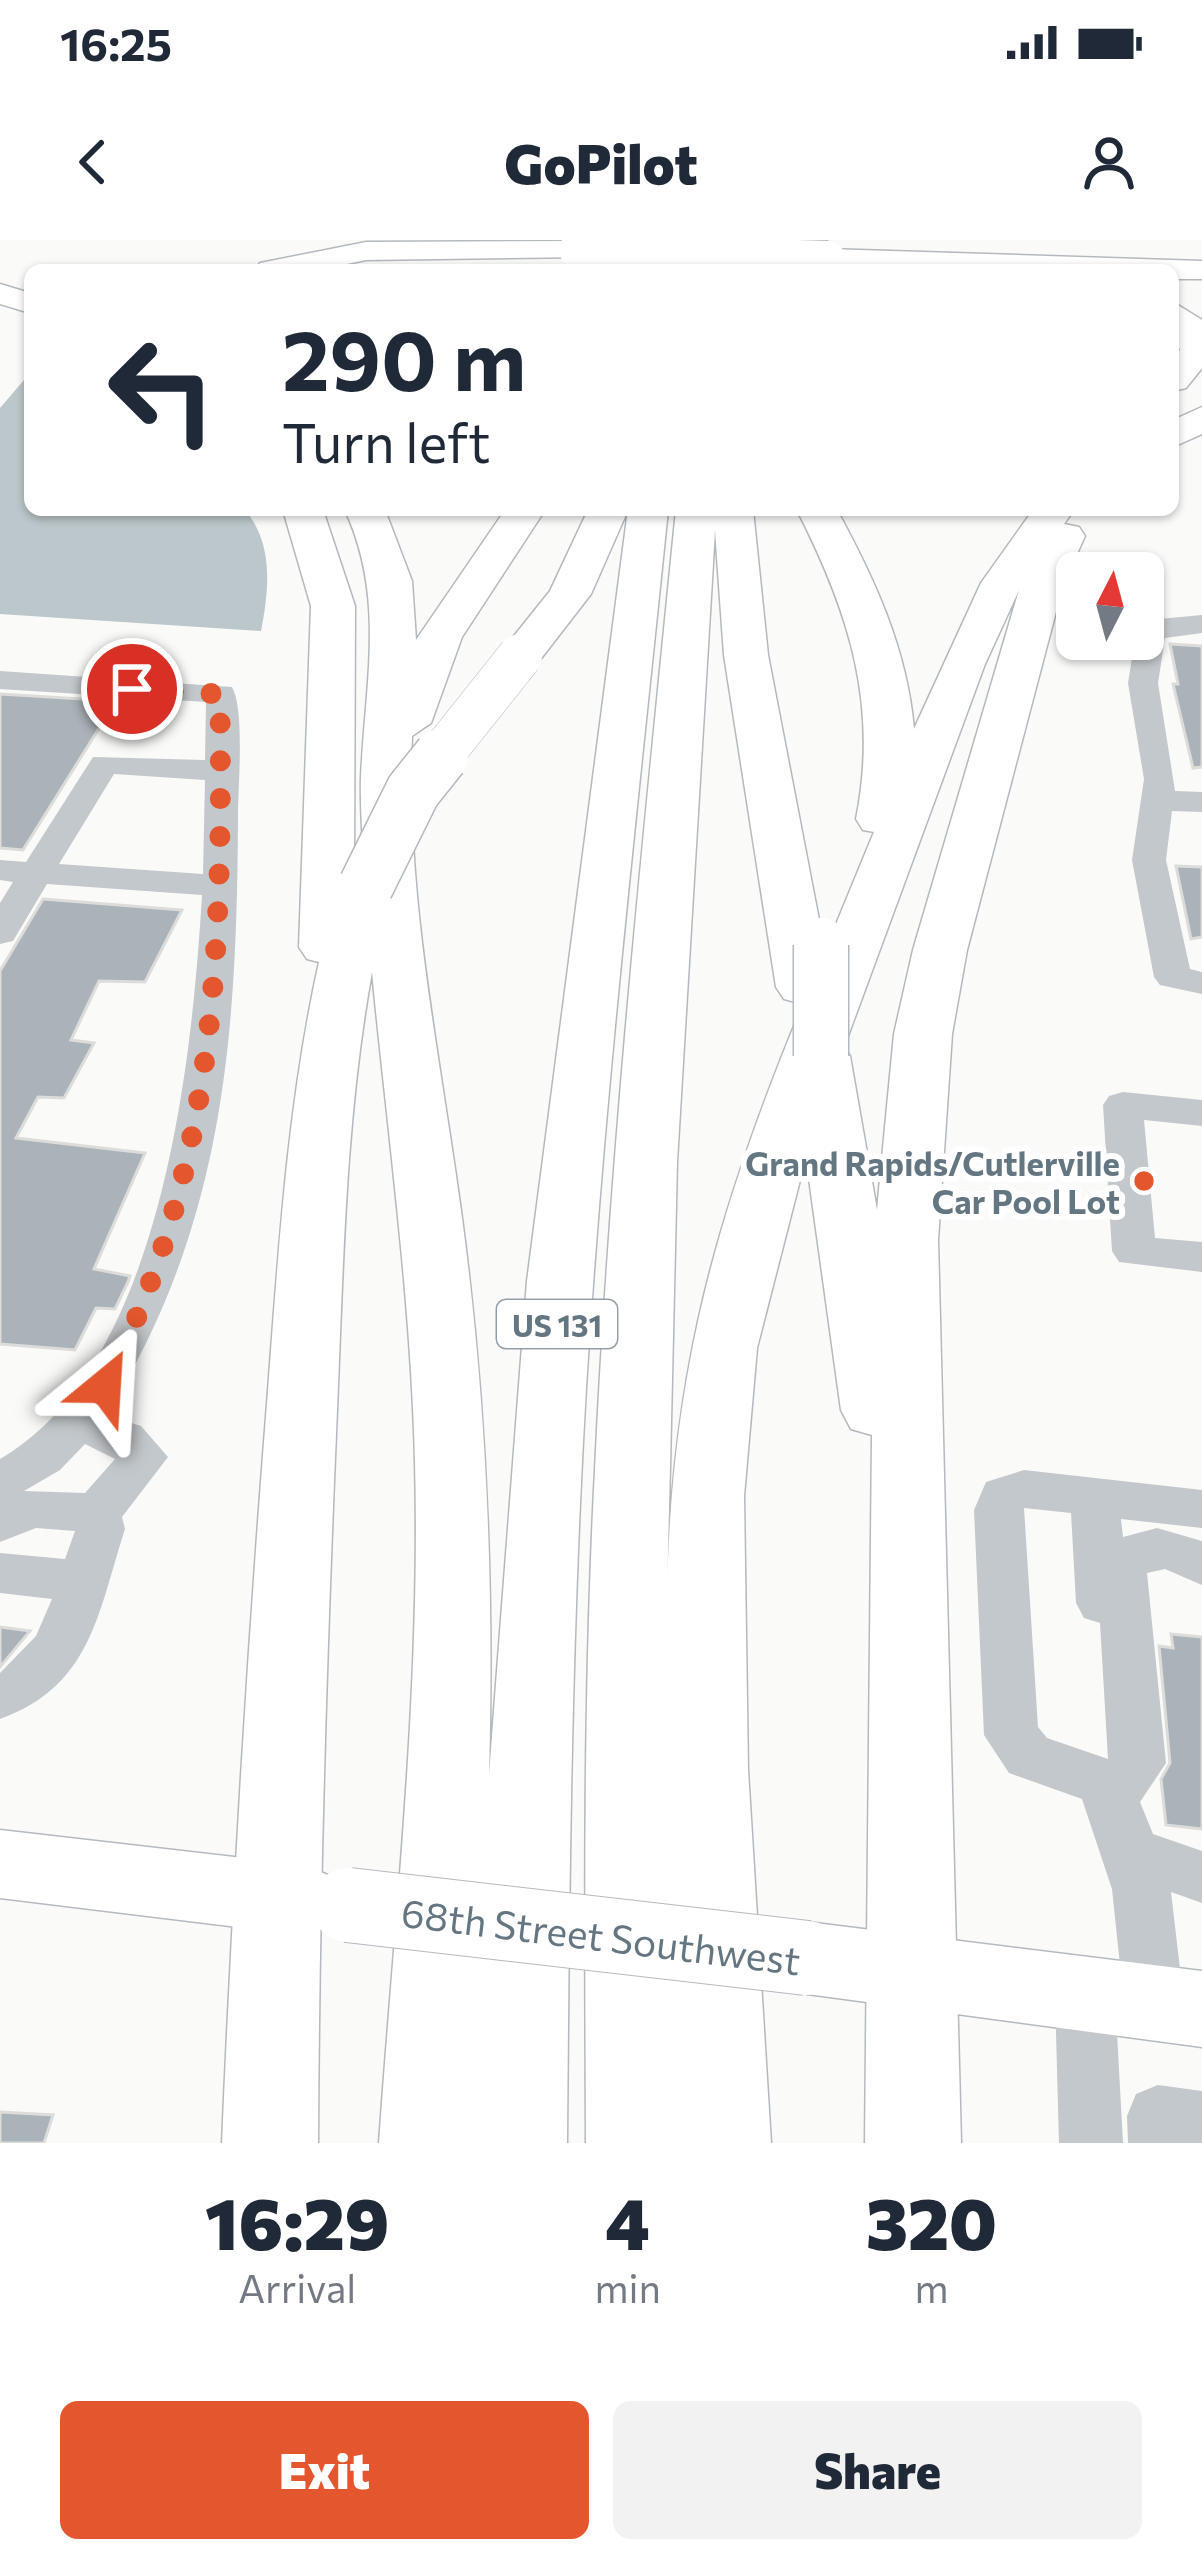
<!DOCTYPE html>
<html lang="en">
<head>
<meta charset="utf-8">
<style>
	:root { --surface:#fff; --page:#f2f2f3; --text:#1f2937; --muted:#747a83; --accent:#e4572e }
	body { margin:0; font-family:Commissioner,sans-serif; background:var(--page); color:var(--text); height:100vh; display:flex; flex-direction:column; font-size:45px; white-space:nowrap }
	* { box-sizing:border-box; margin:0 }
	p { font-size:39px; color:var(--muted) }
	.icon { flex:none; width:66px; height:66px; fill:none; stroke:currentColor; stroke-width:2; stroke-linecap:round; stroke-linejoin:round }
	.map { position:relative; height:1903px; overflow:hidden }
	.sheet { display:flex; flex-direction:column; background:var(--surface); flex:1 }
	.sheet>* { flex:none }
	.banner { position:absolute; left:24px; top:24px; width:1155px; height:252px; border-radius:18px; box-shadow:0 3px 9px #0004; background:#fff; color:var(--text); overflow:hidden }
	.needle { width:78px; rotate:6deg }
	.fabs { position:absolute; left:1056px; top:312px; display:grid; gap:24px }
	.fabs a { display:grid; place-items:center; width:108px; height:108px; border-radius:18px; background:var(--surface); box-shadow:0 3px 9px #0004; font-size:60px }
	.pin { position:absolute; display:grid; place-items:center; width:102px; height:102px; color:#fff; margin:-51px; border:6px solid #fff; border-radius:50%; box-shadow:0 3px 12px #0007 }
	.me { position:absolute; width:132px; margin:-66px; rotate:27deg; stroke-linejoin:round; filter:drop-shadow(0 0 9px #0008) }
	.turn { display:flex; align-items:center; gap:42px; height:252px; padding:0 60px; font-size:54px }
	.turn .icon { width:156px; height:156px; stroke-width:2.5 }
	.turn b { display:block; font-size:84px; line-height:102px }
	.eta { display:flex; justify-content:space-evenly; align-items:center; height:204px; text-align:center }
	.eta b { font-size:72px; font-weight:800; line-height:84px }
	.action { display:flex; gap:24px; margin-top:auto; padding:24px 60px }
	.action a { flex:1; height:138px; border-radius:18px; background:var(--accent); color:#fff; font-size:48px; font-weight:800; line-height:138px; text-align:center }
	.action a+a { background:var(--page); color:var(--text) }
	.status { display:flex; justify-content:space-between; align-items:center; height:84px; padding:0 60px; background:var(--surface); direction:ltr }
	.status svg { height:33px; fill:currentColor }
	header { display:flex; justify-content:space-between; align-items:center; height:156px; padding:0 60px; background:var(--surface); font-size:54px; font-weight:800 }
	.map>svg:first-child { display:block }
	.water { fill:#bbc7cb }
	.building { fill:#aab3b9; stroke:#dcdcda; stroke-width:3 }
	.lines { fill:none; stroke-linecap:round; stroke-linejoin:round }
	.major-casing { stroke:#b5babe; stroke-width:3 }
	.highway-casing { stroke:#b4b9bd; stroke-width:3 }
	.minor { fill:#c3c8cc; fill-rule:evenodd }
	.major { fill:#fff; fill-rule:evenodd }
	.highway { fill:#fff; fill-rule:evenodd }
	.major-bridge-casing { stroke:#b5babe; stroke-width:76; stroke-linecap:butt }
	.highway-bridge-far2-casing { stroke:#b4b9bd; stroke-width:36; stroke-linecap:butt }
	.highway-bridge-far1-casing { stroke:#b4b9bd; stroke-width:45; stroke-linecap:butt }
	.highway-bridge-casing { stroke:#b4b9bd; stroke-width:57; stroke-linecap:butt }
	.major-bridge { stroke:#fff; stroke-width:74 }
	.highway-bridge-far2 { stroke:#fff; stroke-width:34 }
	.highway-bridge-far1 { stroke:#fff; stroke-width:44 }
	.highway-bridge { stroke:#fff; stroke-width:54 }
	.route { stroke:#e4572e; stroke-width:21; stroke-dasharray:0 37.8 }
	.poi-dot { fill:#e4572e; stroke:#fff; stroke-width:4.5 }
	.labels { text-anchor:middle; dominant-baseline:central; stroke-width:12; stroke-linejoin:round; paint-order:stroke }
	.shield { fill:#fff; stroke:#939fa8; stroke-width:3 }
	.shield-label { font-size:30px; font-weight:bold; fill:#657683 }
	.poi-label { font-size:33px; font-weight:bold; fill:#657683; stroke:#fff; text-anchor:end }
	.near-street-label { font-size:39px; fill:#657683; stroke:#fff }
</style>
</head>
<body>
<div class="status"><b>16:25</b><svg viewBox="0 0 49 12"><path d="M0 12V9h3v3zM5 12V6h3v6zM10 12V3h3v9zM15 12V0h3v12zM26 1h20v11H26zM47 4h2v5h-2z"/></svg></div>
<header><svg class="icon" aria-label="back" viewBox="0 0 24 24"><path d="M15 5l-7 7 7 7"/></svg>GoPilot<svg class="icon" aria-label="person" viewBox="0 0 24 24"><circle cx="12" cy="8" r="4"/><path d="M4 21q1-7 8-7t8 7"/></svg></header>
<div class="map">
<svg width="1202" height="1903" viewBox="0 0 1202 1903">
	<rect width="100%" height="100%" fill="#fafaf8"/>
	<!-- water -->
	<path class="water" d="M 30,133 L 30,270 L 245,270 C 274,304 269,350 261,391 L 0,374 L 0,168 Z"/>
	<!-- building -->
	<path class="building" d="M 1170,404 L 1202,406 L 1202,527 L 1193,528 L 1173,444 L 1178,444 Z
		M 0,454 L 116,461 L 23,610 L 0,608 Z
		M 1176,626 L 1202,627 L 1202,697 L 1191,699 Z
		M 43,659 L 182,670 L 145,742 L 99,741 L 71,800 L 94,803 L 64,858 L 38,857 L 16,898 L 145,913 L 94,1029 L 130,1036 L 128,1042 L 115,1069 L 96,1068 L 75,1110 L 0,1104 L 0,731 Z
		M 0,1387 L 30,1391 L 0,1427 Z
		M 1171,1394 L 1202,1397 L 1202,1589 L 1166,1585 L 1161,1539 L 1170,1523 L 1159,1406 L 1173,1408 Z
		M 0,1872 L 53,1875 L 44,1903 L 0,1903 Z"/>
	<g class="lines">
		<defs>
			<path id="major" d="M 0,1590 L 304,1625 L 330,1636 L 341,1660 L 330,1684 L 304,1695 L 0,1658 Z
				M 807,1682 L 1202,1731 L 1202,1807 L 807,1754 L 780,1744 L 769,1718 L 780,1692 Z"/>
			<path id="highway" d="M 576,1 L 587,3 L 591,10 L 587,17 L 366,20 L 318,30 L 255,30 L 260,23 L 366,2 Z
				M 828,9 L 1202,21 L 1202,39 L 1173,39 L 1173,30 L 817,25 L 812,18 L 817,11 Z
				M 0,44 L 30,53 L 30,73 L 0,64 Z
				M 1173,62 L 1202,80 L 1202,128 L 1186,148 L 1173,151 L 1173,118 L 1180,110 L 1173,90 Z
				M 1202,167 L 1202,194 L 1173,207 L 1173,180 Z
				M 283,270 L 323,270 L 355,366 L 354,633 L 364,631 C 363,599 360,568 361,537 C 365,443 386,359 345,270 L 385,270 L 412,341 L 416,400 L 505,270 L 545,270 L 462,397 L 431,483 L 412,496 C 405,657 441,820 462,978 C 487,1164 494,1348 489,1535 L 527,1041 L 628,270 L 668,270 C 638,562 604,855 586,1148 C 571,1400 569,1651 567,1903 L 379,1903 C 395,1676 421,1449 415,1222 C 411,1058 388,895 372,732 C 344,885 343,1040 336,1194 C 326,1430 319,1667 318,1903 L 222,1903 C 232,1669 246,1435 264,1202 C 277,1041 284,880 319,722 L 307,719 L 299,707 L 311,366 Z
				M 588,270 L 628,270 L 591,354 L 536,425 L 504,425 L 498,416 L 550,351 Z
				M 676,270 L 753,270 L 768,415 L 825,711 L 874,592 L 863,590 L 856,579 C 879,465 849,372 797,270 L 837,270 C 875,340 907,409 914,489 L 981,343 L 1033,270 L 1074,270 L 1064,284 L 1079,287 L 1085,296 L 1063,345 L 967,710 L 952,794 L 938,1000 L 961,1903 L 865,1903 L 872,1195 L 851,1189 L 841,1170 L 806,917 L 757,1108 L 744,1256 L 748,1530 L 771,1903 L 586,1903 C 585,1679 583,1454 595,1230 C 610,909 644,590 676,270 ZM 715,290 L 724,415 L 776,747 L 784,759 L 803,764 C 718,969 671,1132 667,1356 L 677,922 ZM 1019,350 L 913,710 L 894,794 L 877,970 L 850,816 L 844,807 L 985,424 Z"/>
		</defs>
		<!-- major casing -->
		<use href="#major" class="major-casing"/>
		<!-- highway casing -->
		<use href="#highway" class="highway-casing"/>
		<!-- minor -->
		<path class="minor" d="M 1202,375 L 1202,393 L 1165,398 L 1158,443 L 1175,551 L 1202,552 L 1202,572 L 1172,571 L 1166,620 L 1190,729 L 1202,732 L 1202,754 L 1160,745 L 1154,737 L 1132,620 L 1144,539 L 1128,443 L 1135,399 L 1143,399 L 1148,380 Z
			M 0,431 L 232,447 C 245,470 238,545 238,575 C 237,794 225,985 106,1175 L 141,1186 L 168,1217 L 122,1277 L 125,1289 C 98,1372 92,1446 0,1479 L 0,1433 L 36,1396 L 52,1359 L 0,1353 L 0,1313 L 65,1319 L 75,1291 L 36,1288 L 0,1302 L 0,1219 C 162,1126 192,823 202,655 L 47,644 L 13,701 L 0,704 L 0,663 L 13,642 L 0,640 L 0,620 L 26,622 L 93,517 L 205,520 L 206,462 L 0,449 ZM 114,534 L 205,540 L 203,634 L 59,624 ZM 85,1204 L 115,1219 L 85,1253 L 24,1251 L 60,1230 Z
			M 1123,852 L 1202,860 L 1202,886 L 1144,880 L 1155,998 L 1202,1002 L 1202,1032 L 1119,1022 L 1112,1011 L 1103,865 L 1109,856 Z
			M 1024,1230 L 1202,1250 L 1202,1288 L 1121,1279 L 1123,1297 L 1157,1288 L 1202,1301 L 1202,1345 L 1165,1329 L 1147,1333 L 1166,1523 L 1140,1562 L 1153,1594 L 1202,1611 L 1202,1663 L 1171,1652 L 1184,1763 L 1175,1784 L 1154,1792 L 1133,1784 L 1124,1763 L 1112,1649 L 1082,1559 L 1009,1533 L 984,1495 L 974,1270 L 986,1242 ZM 1024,1268 L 1071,1273 L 1076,1363 L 1084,1378 L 1100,1383 L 1108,1519 L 1047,1498 L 1038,1487 Z
			M 1085,1727 L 1106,1736 L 1115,1756 L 1123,1903 L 1059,1903 L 1055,1756 L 1064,1736 Z
			M 1158,1845 L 1202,1851 L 1202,1903 L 1128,1903 L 1127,1876 L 1136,1854 Z"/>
		<!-- major -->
		<use href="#major" class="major"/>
		<!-- highway -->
		<use href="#highway" class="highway"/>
		<defs>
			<path id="major-bridge" d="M 348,1665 L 807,1718"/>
			<path id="highway-bridge-far2" d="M 576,10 L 828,18"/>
			<path id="highway-bridge-far1" d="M 438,519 L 520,416"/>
			<path id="highway-bridge" d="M 366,646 L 413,551 L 441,516
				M 821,705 L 821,816"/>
		</defs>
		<!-- major-bridge casing -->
		<use href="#major-bridge" class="major-bridge-casing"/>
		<!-- highway-bridge-far2 casing -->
		<use href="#highway-bridge-far2" class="highway-bridge-far2-casing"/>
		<!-- highway-bridge-far1 casing -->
		<use href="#highway-bridge-far1" class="highway-bridge-far1-casing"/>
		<!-- highway-bridge casing -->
		<use href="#highway-bridge" class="highway-bridge-casing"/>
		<!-- major-bridge -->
		<use href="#major-bridge" class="major-bridge"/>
		<!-- highway-bridge-far2 -->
		<use href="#highway-bridge-far2" class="highway-bridge-far2"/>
		<!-- highway-bridge-far1 -->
		<use href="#highway-bridge-far1" class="highway-bridge-far1"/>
		<!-- highway-bridge -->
		<use href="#highway-bridge" class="highway-bridge"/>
	</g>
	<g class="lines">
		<!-- route -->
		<path class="route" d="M 105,1146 C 220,921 222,701 220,454 L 132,449"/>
	</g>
	<!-- markers -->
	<circle class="poi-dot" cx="1144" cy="941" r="12"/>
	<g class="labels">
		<!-- shield labels -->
		<rect class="shield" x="497" y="1060" width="120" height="48" rx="9"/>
		<g class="shield-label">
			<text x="557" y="1084">US 131</text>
		</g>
		<!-- poi labels -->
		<g class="poi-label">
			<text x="1120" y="922">Grand Rapids/Cutlerville<tspan x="1120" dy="38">Car Pool Lot</tspan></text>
		</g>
		<!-- near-street labels -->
		<g class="near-street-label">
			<text transform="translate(601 1695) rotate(7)">68th Street Southwest</text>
		</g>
	</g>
</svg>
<div class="fabs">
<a><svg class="needle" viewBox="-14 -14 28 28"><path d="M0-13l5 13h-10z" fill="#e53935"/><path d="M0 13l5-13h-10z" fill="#747a83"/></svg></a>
</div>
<div class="pin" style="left:132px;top:449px;background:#d93025"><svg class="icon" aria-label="arrive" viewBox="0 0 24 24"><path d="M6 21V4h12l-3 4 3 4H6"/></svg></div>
<svg class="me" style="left:105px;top:1146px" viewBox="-20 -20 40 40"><path d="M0-17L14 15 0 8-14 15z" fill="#e4572e" stroke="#fff" stroke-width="4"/></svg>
<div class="banner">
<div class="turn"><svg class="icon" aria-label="left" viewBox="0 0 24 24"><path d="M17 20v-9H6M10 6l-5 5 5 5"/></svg><div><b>290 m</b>Turn left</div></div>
</div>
</div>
<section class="sheet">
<div class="eta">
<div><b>16:29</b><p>Arrival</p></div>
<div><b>4</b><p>min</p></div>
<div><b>320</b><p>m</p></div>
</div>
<div class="action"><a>Exit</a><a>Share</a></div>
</section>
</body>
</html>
